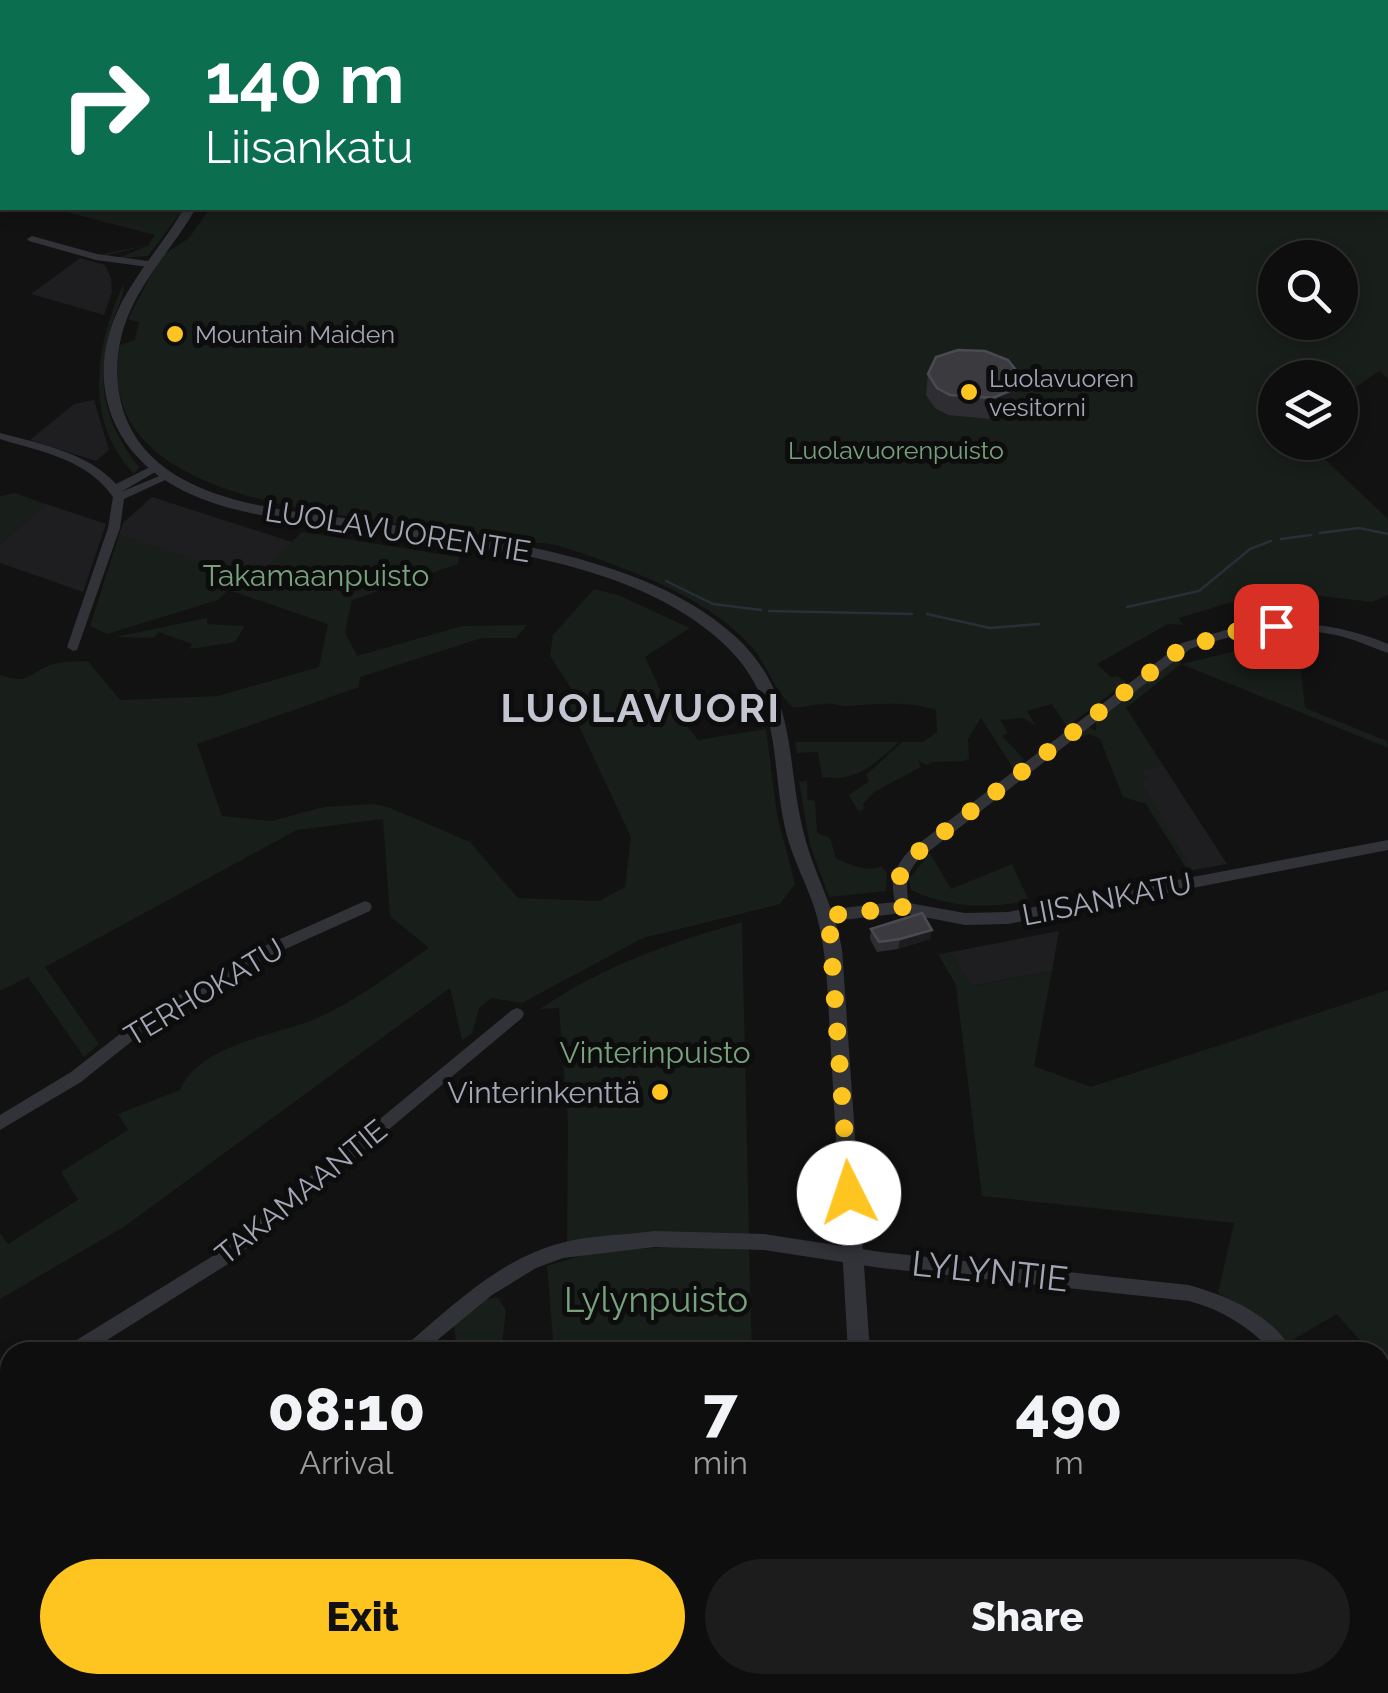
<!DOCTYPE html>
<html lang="en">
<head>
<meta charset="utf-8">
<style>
	:root { --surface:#0e0e0e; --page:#1c1c1c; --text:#f1f3f6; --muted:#9b9c9e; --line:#2e2e2e; --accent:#fec41f }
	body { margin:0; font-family:Raleway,sans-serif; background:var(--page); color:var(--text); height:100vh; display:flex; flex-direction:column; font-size:38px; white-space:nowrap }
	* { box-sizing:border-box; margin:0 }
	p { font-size:32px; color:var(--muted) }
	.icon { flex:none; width:55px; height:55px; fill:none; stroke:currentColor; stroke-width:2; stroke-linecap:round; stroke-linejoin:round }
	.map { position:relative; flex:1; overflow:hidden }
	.side { position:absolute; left:0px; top:1342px; width:1390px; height:352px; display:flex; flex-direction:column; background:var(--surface); border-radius:30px 30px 0 0; box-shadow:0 5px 15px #0003,0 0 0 2px var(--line) }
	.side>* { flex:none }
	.banner { position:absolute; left:0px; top:0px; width:1390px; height:210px; box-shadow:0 5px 15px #0003,0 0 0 2px var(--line); background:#0b6e4f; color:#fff; overflow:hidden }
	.tools { position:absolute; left:1258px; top:240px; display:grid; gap:20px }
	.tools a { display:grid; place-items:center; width:100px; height:100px; border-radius:50%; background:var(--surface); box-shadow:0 5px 15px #0003,0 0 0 2px var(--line); font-size:50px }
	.pin { position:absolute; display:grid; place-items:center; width:85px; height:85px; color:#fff; margin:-42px; border-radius:20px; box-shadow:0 5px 15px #0006 }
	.me { position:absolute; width:110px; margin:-55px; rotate:356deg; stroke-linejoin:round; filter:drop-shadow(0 0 8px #0008) }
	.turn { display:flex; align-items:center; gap:35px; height:210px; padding:0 40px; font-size:45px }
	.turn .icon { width:130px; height:130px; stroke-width:2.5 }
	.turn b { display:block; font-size:70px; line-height:85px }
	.eta { display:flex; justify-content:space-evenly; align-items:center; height:170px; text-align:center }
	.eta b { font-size:60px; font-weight:800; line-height:70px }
	.primary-button { display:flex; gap:20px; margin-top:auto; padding:20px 40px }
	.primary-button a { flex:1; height:115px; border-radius:60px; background:var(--accent); color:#111; font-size:40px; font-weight:800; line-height:115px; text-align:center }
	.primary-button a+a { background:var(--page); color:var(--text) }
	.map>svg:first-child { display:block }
	.built { fill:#1e1e20 }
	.green { fill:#181e19; fill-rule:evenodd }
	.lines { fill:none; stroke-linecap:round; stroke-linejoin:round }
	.stream { stroke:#272f38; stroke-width:2.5 }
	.minor { fill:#323339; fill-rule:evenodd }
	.tertiary { fill:#323339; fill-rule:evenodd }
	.wall { fill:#2e2d31 }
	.shaded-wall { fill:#1d1d1f }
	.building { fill:#3a3a3f; stroke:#4a4b52; stroke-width:2.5 }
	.route { stroke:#fec41f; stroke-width:18; stroke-dasharray:0 32.4 }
	.poi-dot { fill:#fec41f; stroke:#0d0d0e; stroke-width:4 }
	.labels { text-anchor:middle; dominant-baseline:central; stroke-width:10; stroke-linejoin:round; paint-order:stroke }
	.far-poi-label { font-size:25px; fill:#a2a6b5; stroke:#0d0d0e; text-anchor:start }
	.far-park-label { font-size:25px; fill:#77a27d; stroke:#0d0d0e }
	.street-label { font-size:30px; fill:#a2a6b5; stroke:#0d0d0e }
	.park-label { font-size:30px; fill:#77a27d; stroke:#0d0d0e }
	.poi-label { font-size:30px; fill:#a2a6b5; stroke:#0d0d0e; text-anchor:end }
	.near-street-label { font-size:35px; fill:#a2a6b5; stroke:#0d0d0e }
	.near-park-label { font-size:35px; fill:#77a27d; stroke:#0d0d0e }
	.district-label { font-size:40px; font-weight:bold; letter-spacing:2.5px; fill:#c3c6d1; stroke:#0d0d0e }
</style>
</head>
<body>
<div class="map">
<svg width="1388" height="1693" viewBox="0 0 1388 1693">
	<rect width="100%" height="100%" fill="#121213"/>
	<!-- built -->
	<path class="built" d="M 80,258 L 105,265 L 111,278 L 112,292 L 104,315 L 31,294 Z
		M 94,400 L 109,450 L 96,461 L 30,440 L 74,404 Z
		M 152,497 L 292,542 L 254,580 L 119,535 L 123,523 Z
		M 46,504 L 106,524 L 83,592 L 0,563 L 0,544 Z
		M 1163,765 L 1227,864 L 1188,871 L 1127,773 Z
		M 1059,931 L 1052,971 L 971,986 L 951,952 Z"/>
	<!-- green -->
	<path class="green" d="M 261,0 L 720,0 L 722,2 L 258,2 Z
		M 1388,11 L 1388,378 L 1379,371 L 1340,398 L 1340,378 L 1275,378 L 1275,442 L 1308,443 L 1388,519 L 1388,595 L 1372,602 L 1285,592 L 1285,605 L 1279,607 L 1293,610 L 1294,620 L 1261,622 L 1242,599 L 1179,618 L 1183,625 L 1168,624 L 1097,664 L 1111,677 L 1117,676 L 1126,682 L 1067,727 L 1052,704 L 1027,711 L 1036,726 L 1023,718 L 1000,720 L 1008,733 L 1002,736 L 1024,759 L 1013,768 L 981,718 L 968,739 L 969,758 L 965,761 L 932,762 L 926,765 L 918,760 L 921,767 L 874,792 L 863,804 L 864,809 L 858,811 L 849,795 L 869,781 L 866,775 L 902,742 L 923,742 L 937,732 L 936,710 C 908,701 877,704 849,706 C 841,707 833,703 825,704 C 814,704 805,708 793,707 C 777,695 768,668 755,651 C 727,616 676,589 635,573 C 614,565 560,543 540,543 C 492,542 439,530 390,523 C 293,507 92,489 120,345 L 135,340 L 139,322 L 128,319 L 161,256 L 189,238 L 210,208 L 1388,208 ZM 1275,258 L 1340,258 L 1340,322 L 1275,322 Z
		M 51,208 L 184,208 L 148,256 L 118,258 L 153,244 L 108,255 L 102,254 L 148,245 L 155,235 Z
		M 124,283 C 125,296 115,312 111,327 C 95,382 104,423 139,467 L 134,474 C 83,421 95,344 124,283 Z
		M 15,493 L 46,504 L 0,544 L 0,496 Z
		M 302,532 L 459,557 L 458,564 L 352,600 L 345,632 L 357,656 L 462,626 L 527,625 L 516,638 L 482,638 L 360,677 L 359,687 L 197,744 L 222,816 L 271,821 L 324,807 L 373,804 L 388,807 L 470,842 L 518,898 L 599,901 L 625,887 L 631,837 L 569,705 L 579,701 L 550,656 L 553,635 L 594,589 L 618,595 L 690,628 L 645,657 L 663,696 L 698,740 L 766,729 L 777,815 L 795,884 L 780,904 L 643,938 L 522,1003 L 491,998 L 479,1008 L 472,1034 L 462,1040 L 450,988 L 125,1226 L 0,1299 L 0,1233 L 8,1244 L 78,1200 L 61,1172 L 128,1130 L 118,1114 L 180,1090 C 200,1044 274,1036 315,1019 C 355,1002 393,972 429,948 L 390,916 L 383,819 L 297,830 L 45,967 L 99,1044 L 84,1057 L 28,977 L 0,991 L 0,675 C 33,686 28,671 54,664 C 65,661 78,662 88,661 L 120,700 L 218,696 L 319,667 L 328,624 L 228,590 L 218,600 L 107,634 L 90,626 L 119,535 L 254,580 Z
		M 207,618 L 207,624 L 245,626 L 235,642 L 190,649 L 192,644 L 159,632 L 153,638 L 115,637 Z
		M 1297,636 L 1305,708 L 1387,741 L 1388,748 L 1181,664 L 1126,708 L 1163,765 L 1139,771 L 1148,778 L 1142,783 L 1192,870 L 1188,871 L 1146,804 L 1123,797 L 1100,739 L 1089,734 L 1072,740 L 1088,726 L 1096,731 L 1096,721 L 1173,661 L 1182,664 Z
		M 795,742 L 899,742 C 875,764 855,783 822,777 L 818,752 L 797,753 Z
		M 807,781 L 807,799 L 815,801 L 817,833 L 830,838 L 836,858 C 849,865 870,873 882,866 L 887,873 L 886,891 L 829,897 L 810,845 L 799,782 Z
		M 930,853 L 951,889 L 1012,864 L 1029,901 C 985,908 952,909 911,890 L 909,879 Z
		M 742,922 L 749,1234 L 625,1234 L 567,1244 L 568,1123 L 559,1008 L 540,1009 C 603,966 669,943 742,922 Z
		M 951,952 L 972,986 L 1052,971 L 1034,1066 L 1091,1087 L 1388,990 L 1388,1374 L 1380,1364 L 1380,1352 L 1370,1352 L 1337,1314 L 1287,1343 L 1256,1314 L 1218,1293 L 1234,1223 L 982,1196 L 956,985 L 938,954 Z
		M 698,1245 L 749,1250 L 752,1352 L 554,1352 L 547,1266 L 594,1252 Z
		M 498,1297 L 506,1311 L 501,1352 L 457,1352 L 454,1325 L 487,1299 Z
		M 371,1685 L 769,1685 L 742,1693 L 341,1693 Z"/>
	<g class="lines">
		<!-- stream -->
		<path class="stream" d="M 1320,533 L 1359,528 L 1388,534
			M 1281,539 L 1311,535
			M 666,581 L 713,604 L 761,610
			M 1127,607 L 1199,591 L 1250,549 L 1271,541
			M 769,611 L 912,614
			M 927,614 L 990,628 L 1039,624"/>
		<!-- minor -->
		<path class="minor" d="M 0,0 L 7,0 L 9,2 L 2,4 Z
			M 166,0 L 175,0 L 177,2 L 169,2 Z
			M 1075,0 L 1085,0 L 1087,2 L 1078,2 Z
			M 0,93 L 2,94 L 2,98 L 0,99 Z
			M 32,236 L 97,254 L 148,261 L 153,264 L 148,267 L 96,260 L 29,241 L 27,239 Z
			M 0,433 C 40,444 87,452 116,484 L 152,466 L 160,466 L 162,468 L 121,492 L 164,474 L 168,473 L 174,476 L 124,499 L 120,528 L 77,650 L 73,651 L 67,647 L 108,528 L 113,497 C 87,459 42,452 0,439 Z
			M 1287,622 C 1323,624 1355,630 1388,644 L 1388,653 C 1371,647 1354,639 1336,635 C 1286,625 1238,632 1190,649 L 919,859 C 906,873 905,884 909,903 L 965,913 L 1008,912 L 1388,840 L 1388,850 L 1008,924 L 965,925 L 903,913 L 825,922 L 820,920 L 818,916 L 820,912 L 825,910 L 895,902 C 890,881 894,867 909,851 L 1182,643 L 1236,627 Z
			M 365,901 L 370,903 L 372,907 L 370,911 L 272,955 L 157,1021 L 81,1082 L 0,1130 L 0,1115 L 71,1072 L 147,1013 L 262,947 Z
			M 517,1008 L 522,1010 L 524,1014 L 522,1018 L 228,1264 L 88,1352 L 65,1352 L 67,1346 L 216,1254 L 512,1010 Z
			M 655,1231 L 764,1234 L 881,1252 L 1189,1285 C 1228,1296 1273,1315 1293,1352 L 1273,1352 C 1249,1327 1223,1310 1189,1301 L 881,1268 L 764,1250 L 655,1247 L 563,1258 L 536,1268 L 492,1295 L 423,1352 L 403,1352 L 405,1346 C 452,1306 500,1259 561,1243 C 591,1235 625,1235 655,1231 Z
			M 10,1376 L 10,1393 L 0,1398 L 0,1380 Z
			M 10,1613 L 10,1633 L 0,1637 L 0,1617 Z"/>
		<!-- tertiary -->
		<path class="tertiary" d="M 0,190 L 2,190 L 2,198 L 0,198 Z
			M 184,208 L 196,208 C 171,252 133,287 121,338 C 115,363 116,389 124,413 C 156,505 286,510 367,521 C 424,530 482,537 539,549 C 609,565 683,588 737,638 C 799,697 785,760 804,834 C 814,874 835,908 842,949 L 870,1352 L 848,1352 L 827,982 C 825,957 822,931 814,907 C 806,883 794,861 787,836 C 769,766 785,703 726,646 C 675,597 604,573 536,558 C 479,546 422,539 364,530 C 279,518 160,514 116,426 C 103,399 100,367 108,338 C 121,287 159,252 184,208 Z
			M 1388,1490 L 1388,1514 L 1380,1517 L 1380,1493 Z
			M 828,1685 L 871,1685 L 867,1693 L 824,1693 Z"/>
	</g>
	<!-- wall -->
	<path class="wall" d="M 928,374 L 1018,381 L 1014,401 L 1008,410 L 990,419 L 948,415 L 935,408 L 926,395 Z
		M 871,929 L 930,939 L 898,949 L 877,952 L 870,939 Z"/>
	<!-- shaded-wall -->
	<path class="shaded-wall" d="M 1018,381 L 1014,401 L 1008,410 L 990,419 L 993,398 Z
		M 932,930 L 930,939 L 898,949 L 900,939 Z"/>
	<!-- building -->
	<path class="building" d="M 828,0 L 916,0 L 907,2 L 832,2 Z
		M 958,350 L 985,351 L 1008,360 L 1016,370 L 1018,381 L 1012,390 L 993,398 L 950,395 L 937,388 L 928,374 L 936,357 Z
		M 922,913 L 932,930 L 900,939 L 879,942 L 871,929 Z"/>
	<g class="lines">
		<!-- route -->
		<path class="route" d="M 849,1193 L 830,933 L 825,916 L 903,907 L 898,880 L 909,859 L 1178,651 L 1231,632 L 1276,626"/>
	</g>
	<!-- markers -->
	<g class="poi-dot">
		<circle cx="175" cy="334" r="10"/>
		<circle cx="969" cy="392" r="10"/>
		<circle cx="660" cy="1092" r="10"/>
	</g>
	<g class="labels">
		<!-- far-poi labels -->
		<g class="far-poi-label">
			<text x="195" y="334">Mountain Maiden</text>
			<text x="989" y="378">Luolavuoren<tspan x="989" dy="29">vesitorni</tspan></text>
		</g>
		<!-- far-park labels -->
		<g class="far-park-label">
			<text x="896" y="450">Luolavuorenpuisto</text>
		</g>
		<!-- street labels -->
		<g class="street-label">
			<text transform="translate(398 531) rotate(9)">LUOLAVUORENTIE</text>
			<text transform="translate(1107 899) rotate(-11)">LIISANKATU</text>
			<text transform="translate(204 992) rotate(-31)">TERHOKATU</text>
			<text transform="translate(301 1192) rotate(-39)">TAKAMAANTIE</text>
		</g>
		<!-- park labels -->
		<g class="park-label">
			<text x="316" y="575">Takamaanpuisto</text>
			<text x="655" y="1052">Vinterinpuisto</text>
		</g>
		<!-- poi labels -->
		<g class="poi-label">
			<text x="640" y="1092">Vinterinkenttä</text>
		</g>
		<!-- near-street labels -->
		<g class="near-street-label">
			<text transform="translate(990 1271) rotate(6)">LYLYNTIE</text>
		</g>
		<!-- near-park labels -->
		<g class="near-park-label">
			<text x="656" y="1299">Lylynpuisto</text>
		</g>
		<!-- district labels -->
		<g class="district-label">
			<text x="641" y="707">LUOLAVUORI</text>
		</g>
	</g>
</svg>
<div class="tools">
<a><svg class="icon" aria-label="search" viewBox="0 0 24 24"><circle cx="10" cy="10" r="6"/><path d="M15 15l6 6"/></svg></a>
<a><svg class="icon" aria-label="layers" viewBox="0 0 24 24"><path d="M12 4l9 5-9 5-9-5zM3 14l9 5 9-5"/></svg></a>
</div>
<div class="pin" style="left:1276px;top:626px;background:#d93025"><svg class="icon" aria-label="arrive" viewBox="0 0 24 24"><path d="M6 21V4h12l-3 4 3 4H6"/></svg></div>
<svg class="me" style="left:849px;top:1193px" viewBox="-20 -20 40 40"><circle r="19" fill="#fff"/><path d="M0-13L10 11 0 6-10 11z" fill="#fec41f"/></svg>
<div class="banner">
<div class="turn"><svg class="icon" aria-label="right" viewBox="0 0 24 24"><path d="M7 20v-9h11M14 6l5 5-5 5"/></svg><div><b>140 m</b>Liisankatu</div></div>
</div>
<section class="side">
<div class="eta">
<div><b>08:10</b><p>Arrival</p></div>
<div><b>7</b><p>min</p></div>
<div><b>490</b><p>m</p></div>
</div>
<div class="primary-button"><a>Exit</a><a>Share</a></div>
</section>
</div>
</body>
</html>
